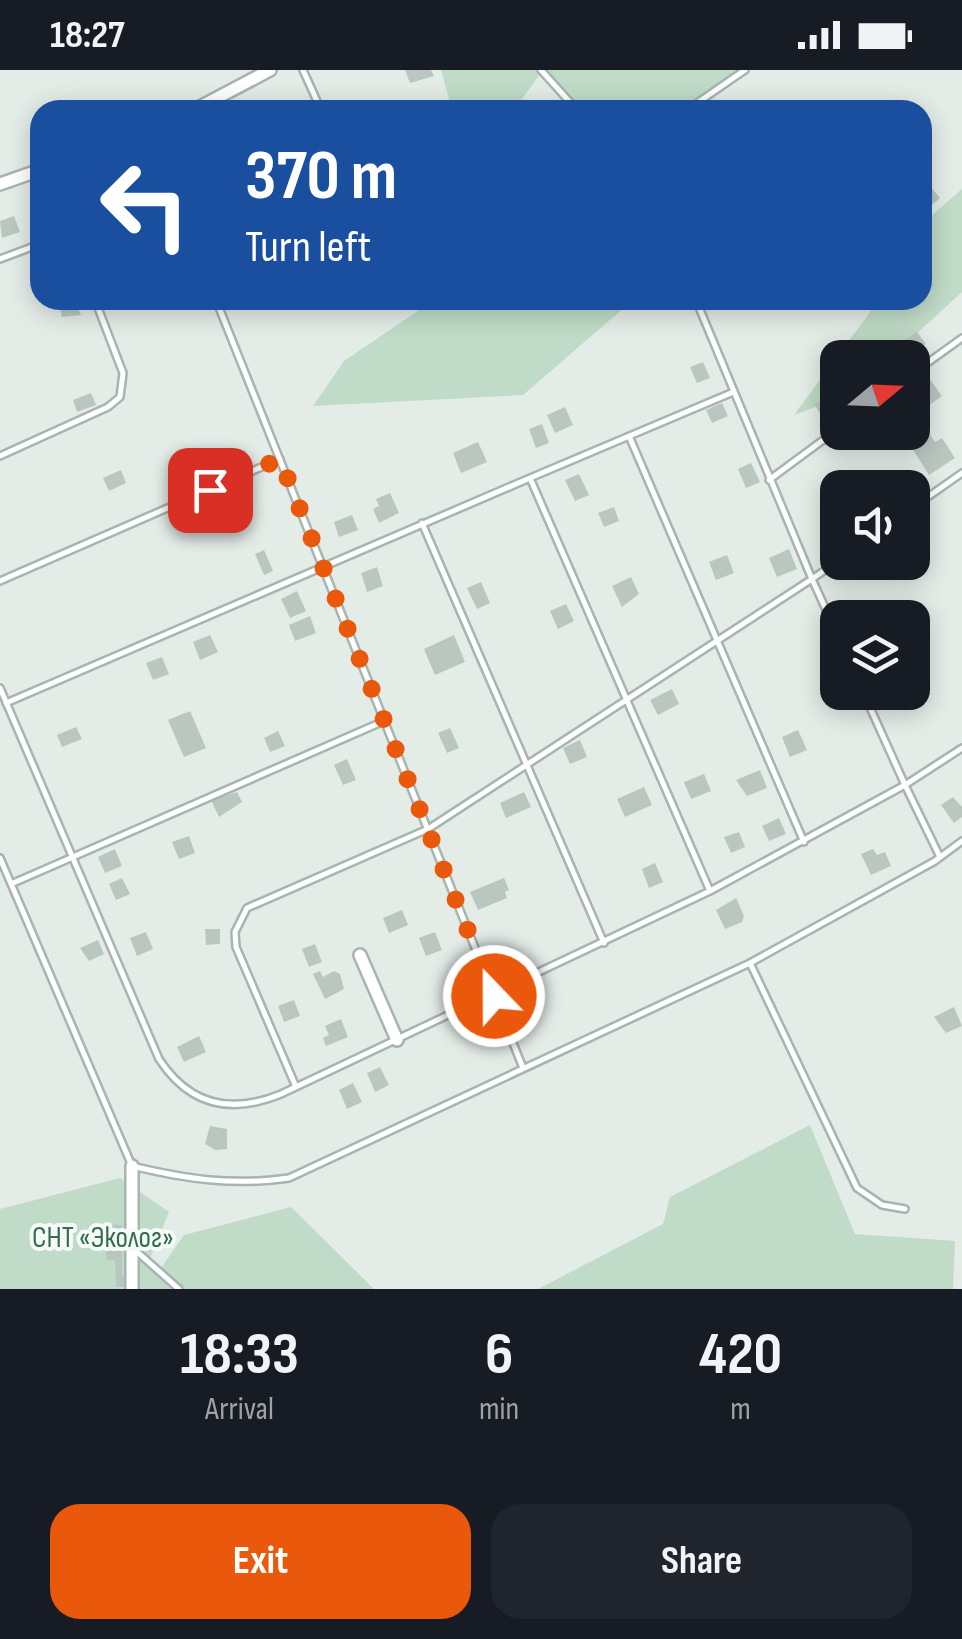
<!DOCTYPE html>
<html lang="en">
<head>
<meta charset="utf-8">
<style>
	:root { --surface:#171b24; --page:#20242c; --text:#f1f3f6; --muted:#9ea1a6; --accent:#ea580c }
	body { margin:0; font-family:"Sofia Sans Condensed",sans-serif; background:var(--page); color:var(--text); height:100vh; display:flex; flex-direction:column; font-size:38px; white-space:nowrap }
	* { box-sizing:border-box; margin:0 }
	p { font-size:32px; color:var(--muted) }
	.icon { flex:none; width:55px; height:55px; fill:none; stroke:currentColor; stroke-width:2; stroke-linecap:round; stroke-linejoin:round }
	.map { position:relative; height:1219px; overflow:hidden }
	.drawer { display:flex; flex-direction:column; background:var(--surface); flex:1 }
	.drawer>* { flex:none }
	.guide { position:absolute; left:30px; top:30px; width:902px; height:210px; border-radius:30px; box-shadow:0 5px 25px #0003; background:#1a4fa0; color:#fff; overflow:hidden }
	.needle { width:65px; rotate:71deg }
	.controls { position:absolute; left:820px; top:270px; display:grid; gap:20px }
	.controls a { display:grid; place-items:center; width:110px; height:110px; border-radius:20px; background:var(--surface); box-shadow:0 5px 25px #0003; font-size:50px }
	.pin { position:absolute; display:grid; place-items:center; width:85px; height:85px; color:#fff; margin:-42px; border-radius:20px; box-shadow:0 5px 15px #0006 }
	.me { position:absolute; width:110px; margin:-55px; rotate:338deg; stroke-linejoin:round; filter:drop-shadow(0 0 8px #0008) }
	.turn { display:flex; align-items:center; gap:35px; height:210px; padding:0 50px; font-size:45px }
	.turn .icon { width:130px; height:130px; stroke-width:2.5 }
	.turn b { display:block; font-size:70px; line-height:85px }
	.eta { display:flex; justify-content:space-evenly; align-items:center; height:170px; text-align:center }
	.eta b { font-size:60px; font-weight:700; line-height:70px }
	.cta { display:flex; gap:20px; margin-top:auto; padding:20px 50px }
	.cta a { flex:1; height:115px; border-radius:30px; background:var(--accent); color:#fff; font-size:40px; font-weight:700; line-height:115px; text-align:center }
	.cta a+a { background:var(--page); color:var(--text) }
	.status { display:flex; justify-content:space-between; align-items:center; height:70px; padding:0 50px; background:var(--surface); direction:ltr }
	.status svg { height:28px; fill:currentColor }
	.map>svg:first-child { display:block }
	.green { fill:#c0dbc7 }
	.building { fill:#bac7c1 }
	.lines { fill:none; stroke-linecap:round; stroke-linejoin:round }
	.lane-casing { stroke:#a7b4af; stroke-width:10 }
	.street-casing { stroke:#a7b4af; stroke-width:16 }
	.lane { stroke:#fff; stroke-width:5 }
	.street { stroke:#fff; stroke-width:11 }
	.route { stroke:#ea580c; stroke-width:18; stroke-dasharray:0 32.4 }
	.labels { text-anchor:middle; dominant-baseline:central; stroke-width:8; stroke-linejoin:round; paint-order:stroke }
	.park-label { font-size:30px; fill:#346e4a; stroke:#f5f9f7 }
</style>
</head>
<body>
<div class="status"><b>18:27</b><svg viewBox="0 0 49 12"><path d="M0 12V9h3v3zM5 12V6h3v6zM10 12V3h3v9zM15 12V0h3v12zM26 1h20v11H26zM47 4h2v5h-2z"/></svg></div>
<div class="map">
<svg width="962" height="1219" viewBox="0 0 962 1219">
	<rect width="100%" height="100%" fill="#e4ece8"/>
	<!-- green -->
	<path class="green" d="M 441,0 L 543,0 L 514,40 L 452,40 Z
		M 544,0 L 749,0 L 689,40 L 581,40 Z
		M 962,119 L 962,222 L 891,287 L 838,288 L 837,329 L 794,345 L 879,230 L 922,230 L 923,153 Z
		M 434,230 L 633,230 L 523,325 L 313,336 L 344,291 Z
		M 810,1055 L 855,1164 L 955,1171 L 953,1219 L 538,1219 L 663,1154 L 670,1127 Z
		M 120,1108 L 169,1142 L 148,1193 L 159,1201 L 184,1165 L 291,1137 L 374,1219 L 0,1219 L 0,1139 Z"/>
	<!-- building -->
	<path class="building" d="M 405,0 L 431,0 L 434,6 L 410,13 Z
		M 922,107 L 940,128 L 926,140 L 922,136 Z
		M 14,146 L 20,162 L 2,168 L 0,151 Z
		M 58,230 L 75,230 L 81,245 L 62,247 Z
		M 917,262 L 926,274 L 913,283 L 904,271 Z
		M 703,292 L 710,308 L 697,313 L 690,297 Z
		M 929,308 L 942,326 L 915,345 L 912,320 Z
		M 91,323 L 96,335 L 77,342 L 73,330 Z
		M 832,325 L 838,340 L 823,348 L 815,335 Z
		M 722,333 L 728,346 L 712,353 L 706,340 Z
		M 565,337 L 573,355 L 555,363 L 547,345 Z
		M 542,354 L 549,373 L 536,378 L 529,359 Z
		M 929,363 L 935,372 L 942,368 L 955,388 L 929,405 L 910,375 Z
		M 478,372 L 487,392 L 461,403 L 453,383 Z
		M 751,393 L 760,412 L 746,418 L 738,399 Z
		M 121,400 L 126,413 L 109,421 L 103,408 Z
		M 579,404 L 589,425 L 575,431 L 565,410 Z
		M 390,423 L 399,443 L 379,453 L 373,439 L 379,436 L 376,429 Z
		M 614,437 L 619,451 L 604,457 L 598,443 Z
		M 352,445 L 358,460 L 339,467 L 334,452 Z
		M 789,479 L 797,499 L 777,507 L 769,488 Z
		M 264,480 L 273,501 L 264,505 L 255,484 Z
		M 727,485 L 734,503 L 716,510 L 709,492 Z
		M 377,497 L 383,516 L 367,522 L 361,503 Z
		M 631,507 L 639,524 L 622,537 L 612,516 Z
		M 481,512 L 490,533 L 477,539 L 467,518 Z
		M 297,521 L 306,541 L 290,548 L 281,529 Z
		M 566,534 L 574,551 L 558,559 L 550,541 Z
		M 310,546 L 316,563 L 295,571 L 289,555 Z
		M 210,565 L 218,582 L 200,590 L 193,572 Z
		M 454,565 L 465,592 L 435,605 L 424,579 Z
		M 162,587 L 169,604 L 153,610 L 146,593 Z
		M 672,619 L 679,634 L 658,645 L 650,630 Z
		M 190,641 L 206,678 L 184,687 L 168,650 Z
		M 76,657 L 82,669 L 62,677 L 57,665 Z
		M 450,658 L 459,678 L 447,683 L 438,663 Z
		M 798,660 L 807,680 L 790,687 L 782,667 Z
		M 278,661 L 285,676 L 270,682 L 264,668 Z
		M 580,670 L 587,687 L 570,694 L 563,678 Z
		M 347,689 L 356,710 L 343,715 L 334,695 Z
		M 760,700 L 767,718 L 747,726 L 736,710 Z
		M 704,704 L 711,721 L 691,729 L 684,712 Z
		M 644,717 L 652,735 L 625,747 L 617,729 Z
		M 237,722 L 242,732 L 219,747 L 211,730 Z
		M 524,722 L 531,737 L 506,748 L 500,733 Z
		M 953,727 L 962,737 L 962,747 L 954,753 L 941,735 Z
		M 779,748 L 786,764 L 769,771 L 762,756 Z
		M 739,762 L 745,777 L 731,783 L 724,767 Z
		M 189,766 L 195,783 L 179,789 L 172,772 Z
		M 115,779 L 122,796 L 105,803 L 98,787 Z
		M 873,779 L 877,785 L 885,782 L 891,796 L 871,805 L 861,784 Z
		M 655,793 L 663,812 L 649,818 L 642,799 Z
		M 122,808 L 130,824 L 116,830 L 109,814 Z
		M 504,808 L 509,820 L 505,822 L 507,828 L 478,840 L 470,822 Z
		M 736,828 L 744,846 L 742,852 L 725,859 L 716,840 Z
		M 402,840 L 408,855 L 389,863 L 383,848 Z
		M 205,859 L 220,859 L 220,874 L 206,875 Z
		M 146,862 L 153,879 L 137,886 L 130,868 Z
		M 435,862 L 442,880 L 426,886 L 419,868 Z
		M 98,870 L 104,884 L 89,891 L 80,878 Z
		M 315,874 L 322,892 L 309,897 L 302,879 Z
		M 320,901 L 323,907 L 334,901 L 340,904 L 344,919 L 325,929 L 313,904 Z
		M 294,930 L 300,946 L 284,952 L 278,936 Z
		M 954,937 L 962,956 L 946,963 L 934,947 Z
		M 488,939 L 495,955 L 478,961 L 471,943 Z
		M 341,949 L 348,967 L 326,976 L 323,968 L 329,965 L 325,956 Z
		M 199,966 L 206,982 L 184,992 L 177,977 Z
		M 380,997 L 389,1015 L 375,1022 L 367,1003 Z
		M 353,1013 L 362,1032 L 347,1039 L 339,1020 Z
		M 210,1056 L 227,1059 L 227,1079 L 215,1080 L 205,1074 Z
		M 106,1155 L 122,1155 L 122,1205 L 128,1205 L 128,1217 L 116,1217 L 115,1190 L 106,1190 Z"/>
	<g class="lines">
		<defs>
			<path id="lane" d="M 303,0 L 321,40
				M 541,0 L 577,40
				M 687,40 L 745,0
				M 0,189 L 40,174
				M 216,230 L 523,998
				M 912,304 L 962,268
				M 629,366 L 804,772
				M 0,386 L 108,337 L 120,327 L 123,303 L 95,230
				M 530,408 L 731,323
				M 769,410 L 838,359
				M 912,438 L 962,403
				M 422,453 L 604,873
				M 838,491 L 812,509 L 838,566
				M 0,511 L 280,389
				M 0,618 L 159,989 C 189,1035 230,1045 281,1024 L 710,821 L 530,408 L 6,633
				M 940,787 L 905,715 L 962,678
				M 0,788 L 132,1096 C 186,1109 233,1116 289,1108 L 750,893 L 935,791 L 962,771
				M 11,814 L 384,651
				M 710,821 L 905,715 L 863,622
				M 750,893 L 857,1118 L 882,1135 L 905,1139
				M 296,1017 L 236,877 L 235,862 L 247,838 L 428,759 L 812,509 L 696,230
				M 135,1180 L 179,1219"/>
			<path id="street" d="M 194,40 L 270,0
				M 0,114 L 40,100
				M 360,885 L 397,970
				M 132,1096 L 132,1219"/>
		</defs>
		<!-- lane casing -->
		<use href="#lane" class="lane-casing"/>
		<!-- street casing -->
		<use href="#street" class="street-casing"/>
		<!-- lane -->
		<use href="#lane" class="lane"/>
		<!-- street -->
		<use href="#street" class="street"/>
	</g>
	<g class="lines">
		<!-- route -->
		<path class="route" d="M 210,420 L 280,389 L 494,926"/>
	</g>
	<g class="labels">
		<!-- park labels -->
		<g class="park-label">
			<text x="103" y="1168">СНТ «Эколог»</text>
		</g>
	</g>
</svg>
<div class="controls">
<a><svg class="needle" viewBox="-14 -14 28 28"><path d="M0-13l5 13h-10z" fill="#e53935"/><path d="M0 13l5-13h-10z" fill="#9ea1a6"/></svg></a>
<a><svg class="icon" aria-label="sound" viewBox="0 0 24 24"><path d="M4 9h4l5-4v14l-5-4H4zM17 9q2 3 0 6"/></svg></a>
<a><svg class="icon" aria-label="layers" viewBox="0 0 24 24"><path d="M12 4l9 5-9 5-9-5zM3 14l9 5 9-5"/></svg></a>
</div>
<div class="pin" style="left:210px;top:420px;background:#d93025"><svg class="icon" aria-label="arrive" viewBox="0 0 24 24"><path d="M6 21V4h12l-3 4 3 4H6"/></svg></div>
<svg class="me" style="left:494px;top:926px" viewBox="-20 -20 40 40"><circle r="17" fill="#ea580c" stroke="#fff" stroke-width="3"/><path d="M0-11L8 9 0 5-8 9z" fill="#fff"/></svg>
<div class="guide">
<div class="turn"><svg class="icon" aria-label="left" viewBox="0 0 24 24"><path d="M17 20v-9H6M10 6l-5 5 5 5"/></svg><div><b>370 m</b>Turn left</div></div>
</div>
</div>
<section class="drawer">
<div class="eta">
<div><b>18:33</b><p>Arrival</p></div>
<div><b>6</b><p>min</p></div>
<div><b>420</b><p>m</p></div>
</div>
<div class="cta"><a>Exit</a><a>Share</a></div>
</section>
</body>
</html>
